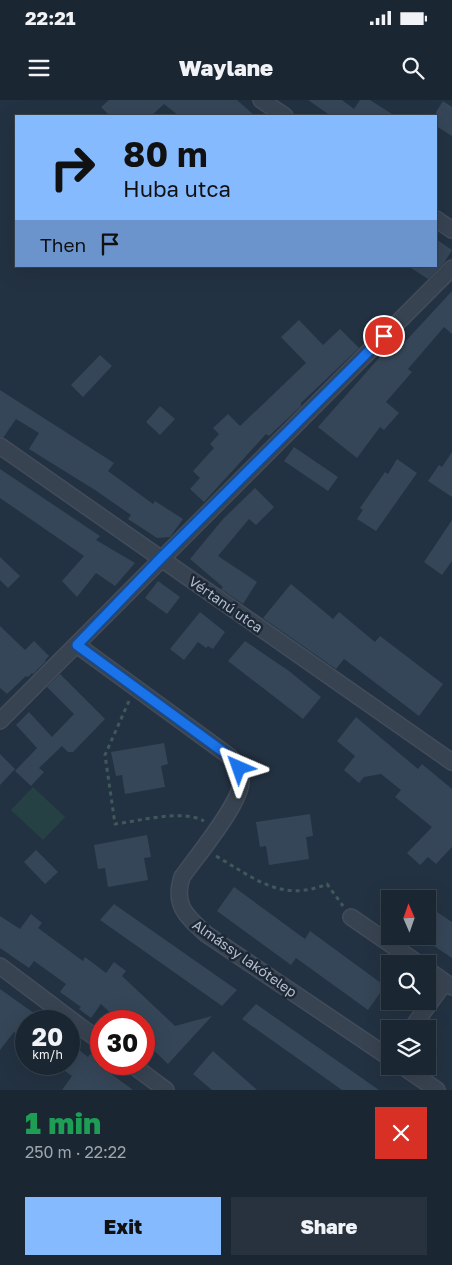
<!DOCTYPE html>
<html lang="en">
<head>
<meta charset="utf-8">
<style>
	:root { --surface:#1a2632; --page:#27323e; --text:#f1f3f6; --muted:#9fa5ac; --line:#38434d; --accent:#86baff }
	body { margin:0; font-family:"Golos Text",sans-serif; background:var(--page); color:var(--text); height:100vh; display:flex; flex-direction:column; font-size:19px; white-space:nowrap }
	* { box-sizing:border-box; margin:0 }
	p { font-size:16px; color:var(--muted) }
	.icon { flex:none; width:28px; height:28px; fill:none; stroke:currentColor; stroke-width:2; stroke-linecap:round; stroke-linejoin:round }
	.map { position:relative; height:990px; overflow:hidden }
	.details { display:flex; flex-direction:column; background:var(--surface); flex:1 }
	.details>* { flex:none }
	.banner { position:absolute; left:15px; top:15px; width:422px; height:152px; border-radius:0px; box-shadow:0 5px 20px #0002,0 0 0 1px var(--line); background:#86baff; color:#111; overflow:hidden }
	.needle { width:32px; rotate:358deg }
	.fabs { position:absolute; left:381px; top:790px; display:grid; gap:10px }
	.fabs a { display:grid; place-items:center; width:55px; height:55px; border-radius:0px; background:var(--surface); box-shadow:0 5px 20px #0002,0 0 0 1px var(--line); font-size:25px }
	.speed { position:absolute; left:15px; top:910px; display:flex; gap:10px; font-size:25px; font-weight:700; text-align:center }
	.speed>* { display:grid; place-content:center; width:65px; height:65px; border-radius:50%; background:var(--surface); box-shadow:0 5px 20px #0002,0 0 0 1px var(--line); line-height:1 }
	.speed small { font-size:12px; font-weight:400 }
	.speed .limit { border:8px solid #d22; background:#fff; color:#111 }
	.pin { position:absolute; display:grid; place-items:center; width:42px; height:42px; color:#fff; margin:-21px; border:2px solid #fff; border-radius:50%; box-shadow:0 1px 5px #0007 }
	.me { position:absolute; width:55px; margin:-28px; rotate:317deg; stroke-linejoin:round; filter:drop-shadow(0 0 4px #0008) }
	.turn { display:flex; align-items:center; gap:18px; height:105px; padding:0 25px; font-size:22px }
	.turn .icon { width:65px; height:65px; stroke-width:2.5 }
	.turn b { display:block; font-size:35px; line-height:42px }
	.then { display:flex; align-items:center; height:48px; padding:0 25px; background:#0003; gap:10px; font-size:19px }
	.round { display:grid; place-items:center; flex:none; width:52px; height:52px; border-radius:0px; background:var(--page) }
	.head { display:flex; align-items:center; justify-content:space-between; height:85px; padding:0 25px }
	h1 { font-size:30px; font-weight:800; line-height:38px; color:#1e9e55 }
	.primary-button { display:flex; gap:10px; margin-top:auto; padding:10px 25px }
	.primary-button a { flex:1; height:58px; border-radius:0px; background:var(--accent); color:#111; font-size:20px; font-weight:800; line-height:58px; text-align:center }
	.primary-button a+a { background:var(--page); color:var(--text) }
	.status { display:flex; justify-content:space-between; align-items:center; height:35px; padding:0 25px; background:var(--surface); direction:ltr }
	.status svg { height:14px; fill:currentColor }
	header { display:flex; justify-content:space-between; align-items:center; height:65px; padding:0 25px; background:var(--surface); font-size:22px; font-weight:800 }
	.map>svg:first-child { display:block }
	.green { fill:#264143 }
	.building { fill:#354658 }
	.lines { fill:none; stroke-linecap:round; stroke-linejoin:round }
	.street-casing { stroke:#424c5a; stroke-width:18 }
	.path { stroke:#3f595a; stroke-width:3; stroke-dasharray:4 4; stroke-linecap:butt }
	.street { stroke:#384351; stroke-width:15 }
	.route-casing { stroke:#114b97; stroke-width:12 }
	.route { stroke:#1a73e8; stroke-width:9 }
	.labels { text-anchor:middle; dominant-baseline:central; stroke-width:5; stroke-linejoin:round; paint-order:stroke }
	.street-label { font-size:14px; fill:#b5becc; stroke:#1d2837 }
</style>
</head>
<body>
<div class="status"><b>22:21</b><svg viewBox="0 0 49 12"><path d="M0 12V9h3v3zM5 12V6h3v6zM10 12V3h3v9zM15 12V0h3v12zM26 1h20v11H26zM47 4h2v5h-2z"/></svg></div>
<header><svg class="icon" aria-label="menu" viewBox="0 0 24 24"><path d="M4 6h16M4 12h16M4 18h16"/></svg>Waylane<svg class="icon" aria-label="search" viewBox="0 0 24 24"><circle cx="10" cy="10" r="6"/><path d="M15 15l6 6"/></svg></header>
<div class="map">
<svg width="452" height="990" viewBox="0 0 452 990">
	<rect width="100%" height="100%" fill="#233242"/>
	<!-- green -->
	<path class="green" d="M 33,687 L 65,717 L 43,740 L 11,710 Z"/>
	<!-- building -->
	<path class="building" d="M 109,0 L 237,0 L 255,16 L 179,16 L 164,4 L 151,16 L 110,16 L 101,7 Z
		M 308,0 L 342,0 L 354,9 L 360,0 L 370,0 L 395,16 L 331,16 Z
		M 443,1 L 452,7 L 452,36 L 436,26 L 436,12 Z
		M 436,139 L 452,150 L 444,163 L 428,179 L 408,166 L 436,166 Z
		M 452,191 L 452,234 L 444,227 L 408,269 L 412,272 L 386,302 L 399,313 L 384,330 L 380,327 L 357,358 L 318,327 L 386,250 L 388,252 L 398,240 L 403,244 Z
		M 299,220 L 323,245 L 340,229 L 359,248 L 301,303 L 301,306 L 269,336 L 266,334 L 204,402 L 190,389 L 200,378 L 193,371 L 214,348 L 210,344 L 219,334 L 213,328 L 228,314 L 240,326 L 306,263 L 281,237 Z
		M 100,255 L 112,266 L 83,297 L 71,285 Z
		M 0,290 L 114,363 L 108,371 L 153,404 L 155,401 L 183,419 L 170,437 L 157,438 L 128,419 L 131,415 L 95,390 L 29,349 L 39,333 L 16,319 L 3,338 L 0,337 Z
		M 160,306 L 175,319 L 160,335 L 146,322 Z
		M 294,347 L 338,377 L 328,391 L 284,361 Z
		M 452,352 L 452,397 L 428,381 L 439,365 L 442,367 Z
		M 397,359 L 417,373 L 376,431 L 357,419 L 363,410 L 360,408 L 385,372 L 388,374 Z
		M 0,369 L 100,436 L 96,440 L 135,463 L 115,486 L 96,473 L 77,497 L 62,481 L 84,456 L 0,398 Z
		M 255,388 L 274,407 L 256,425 L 249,419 L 218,456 L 257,482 L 243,504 L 221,489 L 223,487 L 190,459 L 223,419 Z
		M 452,420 L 452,461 L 442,475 L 424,462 Z
		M 0,457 L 20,476 L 8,488 L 0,480 Z
		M 158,481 L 180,497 L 167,514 L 145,498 Z
		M 291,484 L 333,519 L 339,512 L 375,542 L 380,536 L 443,584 L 419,616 L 344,559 L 336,569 L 263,518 Z
		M 200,512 L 225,532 L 213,549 L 208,546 L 206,548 L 198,542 L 184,560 L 170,549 Z
		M 0,526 L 25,550 L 34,541 L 49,556 L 45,560 L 46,561 L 33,574 L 32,573 L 28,577 L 26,576 L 7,594 L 0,588 Z
		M 245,541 L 289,571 L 321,597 L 303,619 L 228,561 Z
		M 60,574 L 105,619 L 73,652 L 68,652 L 62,646 L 39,668 L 44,672 L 31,686 L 15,671 L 37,648 L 16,625 L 29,612 L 52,637 L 74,614 L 47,587 Z
		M 356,617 L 418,669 L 422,664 L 452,689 L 452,747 L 436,764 L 428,757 L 420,765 L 407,753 L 432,727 L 395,697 L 401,690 L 381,674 L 364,677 L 359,683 L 344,670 L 355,656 L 337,641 Z
		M 164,643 L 168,664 L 161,666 L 165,687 L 125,694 L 122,675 L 116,676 L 111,652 Z
		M 0,654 L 15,669 L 0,685 Z
		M 310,714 L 313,736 L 306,737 L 309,759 L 269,765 L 266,746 L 260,747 L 256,722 Z
		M 147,735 L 151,757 L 144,758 L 148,780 L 108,787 L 105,768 L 98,769 L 94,745 Z
		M 36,750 L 58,772 L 45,784 L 24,762 Z
		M 234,787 L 305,839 L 310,831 L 385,886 L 368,910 L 296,858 L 291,865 L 217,811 Z
		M 114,804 L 237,890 L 222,906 L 100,820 Z
		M 434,810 L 452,822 L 452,858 L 428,842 L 428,820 Z
		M 31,814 L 42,823 L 38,828 L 83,861 L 85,857 L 106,873 L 114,862 L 126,871 L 122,876 L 175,926 L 212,916 L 168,964 L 144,941 L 144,921 L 119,921 L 101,904 L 91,918 L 79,909 L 81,907 L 60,892 L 66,884 L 34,861 L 29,868 L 0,848 L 0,816 L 20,829 Z
		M 0,889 L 45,921 L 26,921 L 26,942 L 14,932 L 0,950 Z
		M 256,904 L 379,990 L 342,990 L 242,919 Z
		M 69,942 L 88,957 L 90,954 L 111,971 L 110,973 L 133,990 L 62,990 L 72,976 L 55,964 L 69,964 Z
		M 213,951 L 231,967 L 257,990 L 212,990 L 193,974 Z"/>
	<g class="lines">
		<defs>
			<path id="street" d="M 261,0 L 285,16
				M 436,119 L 452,130
				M 0,346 L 452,662
				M 77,545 L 229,656 C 235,663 240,669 241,679 C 244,700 196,757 182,777 C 173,805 186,816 206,834 L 390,958
				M 0,621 L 452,168
				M 351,817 L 419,864
				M 0,866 L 101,942
				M 428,870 L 452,887
				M 411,929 L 445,882
				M 131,964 L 166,990
				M 402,966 L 437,990"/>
		</defs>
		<!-- street casing -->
		<use href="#street" class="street-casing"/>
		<!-- path -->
		<path class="path" d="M 129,601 L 105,655 L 115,724 C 139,721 183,709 204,721
			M 216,756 C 254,778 282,803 327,784 L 343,806"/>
		<!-- street -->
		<use href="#street" class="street"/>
	</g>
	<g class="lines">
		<defs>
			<path id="route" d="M 239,668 L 229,656 L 77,545 L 161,458 L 384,236"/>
		</defs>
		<!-- route casing -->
		<use href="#route" class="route-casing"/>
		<!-- route -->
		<use href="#route" class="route"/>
	</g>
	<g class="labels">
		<!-- street labels -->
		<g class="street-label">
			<text transform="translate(226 504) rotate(35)">Vértanú utca</text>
			<text transform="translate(245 858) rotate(35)">Almássy lakótelep</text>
		</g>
	</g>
</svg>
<div class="fabs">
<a><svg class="needle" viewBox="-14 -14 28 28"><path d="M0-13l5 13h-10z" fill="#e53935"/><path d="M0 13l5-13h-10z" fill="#9fa5ac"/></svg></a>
<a><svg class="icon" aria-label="search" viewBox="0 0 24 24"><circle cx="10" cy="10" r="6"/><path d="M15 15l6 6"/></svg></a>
<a><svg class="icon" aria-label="layers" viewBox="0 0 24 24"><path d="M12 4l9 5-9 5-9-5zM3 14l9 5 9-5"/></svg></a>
</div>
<div class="speed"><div>20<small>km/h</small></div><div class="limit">30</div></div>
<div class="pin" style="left:384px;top:236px;background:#d93025"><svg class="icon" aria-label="arrive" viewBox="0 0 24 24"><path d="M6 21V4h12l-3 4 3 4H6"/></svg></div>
<svg class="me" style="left:239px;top:668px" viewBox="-20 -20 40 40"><path d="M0-17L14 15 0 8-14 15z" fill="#1a73e8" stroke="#fff" stroke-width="4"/></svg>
<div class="banner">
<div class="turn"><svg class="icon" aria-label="right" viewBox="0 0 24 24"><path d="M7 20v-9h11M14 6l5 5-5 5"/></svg><div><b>80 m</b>Huba utca</div></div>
<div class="then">Then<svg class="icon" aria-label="arrive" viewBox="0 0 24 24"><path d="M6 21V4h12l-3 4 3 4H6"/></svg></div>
</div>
</div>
<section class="details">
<div class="head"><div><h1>1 min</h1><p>250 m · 22:22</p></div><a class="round" style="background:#d93025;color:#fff"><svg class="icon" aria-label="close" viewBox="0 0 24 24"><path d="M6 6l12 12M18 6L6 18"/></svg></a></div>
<div class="primary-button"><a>Exit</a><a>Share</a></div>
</section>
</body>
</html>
